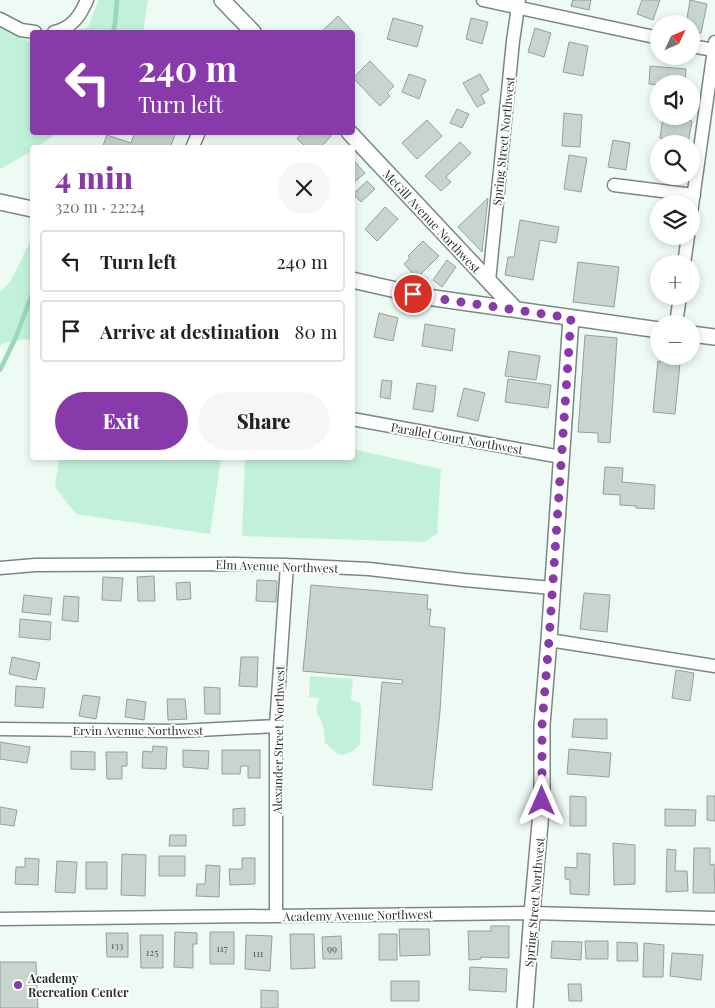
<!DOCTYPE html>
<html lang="en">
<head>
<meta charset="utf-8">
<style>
	:root { --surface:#fff; --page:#f6f6f6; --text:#222; --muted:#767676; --line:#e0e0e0; --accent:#893aaa }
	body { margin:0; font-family:"Playfair Display",serif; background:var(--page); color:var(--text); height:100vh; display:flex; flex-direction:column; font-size:19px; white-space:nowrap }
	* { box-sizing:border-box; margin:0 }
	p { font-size:16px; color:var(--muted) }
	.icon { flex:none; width:28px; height:28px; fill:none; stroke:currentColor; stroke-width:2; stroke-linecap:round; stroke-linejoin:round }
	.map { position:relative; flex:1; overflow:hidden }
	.drawer { position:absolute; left:30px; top:145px; width:325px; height:315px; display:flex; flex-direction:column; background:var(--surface); border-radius:5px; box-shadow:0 2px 8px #0003 }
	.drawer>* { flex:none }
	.banner { position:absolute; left:30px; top:30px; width:325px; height:105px; border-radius:5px; box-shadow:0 2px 8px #0003; background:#893aaa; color:#fff; overflow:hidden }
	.needle { width:32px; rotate:46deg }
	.controls { position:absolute; left:650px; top:15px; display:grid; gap:10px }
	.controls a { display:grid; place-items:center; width:50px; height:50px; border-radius:50%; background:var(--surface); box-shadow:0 2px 8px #0003; font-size:25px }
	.pin { position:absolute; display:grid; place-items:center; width:42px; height:42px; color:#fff; margin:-21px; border:2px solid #fff; border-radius:50%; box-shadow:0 1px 5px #0007 }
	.me { position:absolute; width:55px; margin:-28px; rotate:0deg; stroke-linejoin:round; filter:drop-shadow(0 0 4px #0008) }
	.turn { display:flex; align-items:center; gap:18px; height:105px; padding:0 25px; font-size:22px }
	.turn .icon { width:65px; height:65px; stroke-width:2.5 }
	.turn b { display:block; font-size:35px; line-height:42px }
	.round { display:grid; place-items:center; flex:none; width:52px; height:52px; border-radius:26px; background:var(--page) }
	.headline { display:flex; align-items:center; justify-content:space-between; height:85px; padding:0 25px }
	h1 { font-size:30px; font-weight:800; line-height:38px; color:var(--accent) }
	.cta { display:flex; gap:10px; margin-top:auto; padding:10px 25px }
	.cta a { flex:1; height:58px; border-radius:30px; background:var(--accent); color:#fff; font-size:20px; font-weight:800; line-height:58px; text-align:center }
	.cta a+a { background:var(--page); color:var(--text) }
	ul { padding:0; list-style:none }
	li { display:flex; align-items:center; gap:15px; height:62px; margin:0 10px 8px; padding:0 15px; border:2px solid var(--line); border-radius:5px }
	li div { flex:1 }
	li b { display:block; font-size:19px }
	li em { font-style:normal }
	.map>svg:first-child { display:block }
	.green { fill:#c2f1db }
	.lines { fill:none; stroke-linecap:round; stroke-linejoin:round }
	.stream { stroke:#99d8bb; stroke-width:4.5 }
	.building { fill:#c8d5ce; stroke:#94a09a }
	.minor-casing { stroke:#7b8781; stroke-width:15 }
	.tertiary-casing { stroke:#7b8781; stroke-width:18 }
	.minor { stroke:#fff; stroke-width:12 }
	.tertiary { stroke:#fff; stroke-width:15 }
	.route { stroke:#893aaa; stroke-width:9; stroke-dasharray:0 16.2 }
	.poi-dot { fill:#893aaa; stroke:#fff; stroke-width:2 }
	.labels { text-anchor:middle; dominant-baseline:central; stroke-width:4; stroke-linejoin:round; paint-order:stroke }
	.number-label { font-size:10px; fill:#545b57 }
	.street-label { font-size:12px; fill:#2d322f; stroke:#fff }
	.poi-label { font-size:12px; font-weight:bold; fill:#2d322f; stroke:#fff; text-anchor:start }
</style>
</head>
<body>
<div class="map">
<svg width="715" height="1008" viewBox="0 0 715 1008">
	<rect width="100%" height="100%" fill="#eefbf5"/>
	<!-- green -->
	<path class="green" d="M 99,0 L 148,0 L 143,32 L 69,32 L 88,27 Z
		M 0,26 L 32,43 L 32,132 L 57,133 L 38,147 L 32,148 L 32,151 L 0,169 Z
		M 32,238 L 32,343 L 28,339 L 4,343 L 0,345 L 0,292 L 10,282 Z
		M 353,449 L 441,469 L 437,534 L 424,542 L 242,536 L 245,458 L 352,458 Z
		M 59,458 L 221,458 L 210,534 L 76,514 L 55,487 Z
		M 310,676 L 353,679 L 351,700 L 360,703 L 361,710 L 360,744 L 353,751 L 343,755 L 338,754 L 325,743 C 324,737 325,731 323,726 C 319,712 312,714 320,698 L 309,697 Z"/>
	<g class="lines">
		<!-- stream -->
		<path class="stream" d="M 113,32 L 115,24 L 117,0
			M 0,370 L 16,337 L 32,294"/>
	</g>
	<!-- building -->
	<path class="building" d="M 573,0 L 591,0 L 589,10 L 571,6 Z
		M 642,0 L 660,0 L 653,20 L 637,14 Z
		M 690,0 L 707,4 L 701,33 L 691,31 L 691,24 L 686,24 Z
		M 338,16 L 354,33 L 352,34 L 352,32 L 321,32 Z
		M 393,18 L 423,26 L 417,47 L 387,39 Z
		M 471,18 L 488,22 L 482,44 L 466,39 Z
		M 535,28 L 551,33 L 544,57 L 528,52 Z
		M 569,42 L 588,46 L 583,76 L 563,72 Z
		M 370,61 L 394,86 L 387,93 L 390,96 L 380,106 L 353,78 Z
		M 650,66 L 686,69 L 685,84 L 659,84 L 659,85 L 649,84 Z
		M 409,74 L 426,80 L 419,99 L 402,92 Z
		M 480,74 L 489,90 L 481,95 L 485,103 L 477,107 L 463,83 Z
		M 457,109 L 469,114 L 462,128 L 450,123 Z
		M 564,113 L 582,115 L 580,147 L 562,146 Z
		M 663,116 L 692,121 L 688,143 L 660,138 Z
		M 427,120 L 442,136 L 417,159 L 402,143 Z
		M 135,132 L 176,132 L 170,148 L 102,148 L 107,135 L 131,143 Z
		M 303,132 L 326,132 L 331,136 L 320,148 L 302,148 L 304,145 L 297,139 Z
		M 613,140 L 630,143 L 626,170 L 608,167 Z
		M 460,142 L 471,153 L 446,177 L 451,182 L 441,191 L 425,176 Z
		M 569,155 L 587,158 L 581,192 L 564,189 Z
		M 354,161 L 365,173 L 352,184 L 352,162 Z
		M 367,181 L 375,189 L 361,202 L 353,194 Z
		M 488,198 L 482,252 L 458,227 Z
		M 385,207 L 398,219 L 377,241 L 365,229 Z
		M 520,220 L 559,227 L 556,243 L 540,240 L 533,280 L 505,275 L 508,257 L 514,257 Z
		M 423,241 L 439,256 L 417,278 L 404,264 L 410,258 L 408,256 Z
		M 447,260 L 456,267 L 442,287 L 433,280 Z
		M 578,262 L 619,267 L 614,307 L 573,302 Z
		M 379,313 L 398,318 L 393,341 L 374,337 Z
		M 425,324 L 455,329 L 452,351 L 422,346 Z
		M 585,335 L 617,338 L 610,443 L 598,442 L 598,433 L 578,432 Z
		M 509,351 L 540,356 L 536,380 L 505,376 Z
		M 658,361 L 680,363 L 675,414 L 653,412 Z
		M 508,379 L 551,385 L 548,408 L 505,402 Z
		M 382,380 L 392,381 L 390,399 L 380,397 Z
		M 417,383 L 436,386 L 433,412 L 413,409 Z
		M 464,388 L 485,393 L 478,421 L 457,416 Z
		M 605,467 L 623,468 L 622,482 L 655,485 L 654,509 L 636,508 L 636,506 L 620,505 L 620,495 L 603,494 Z
		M 154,576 L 155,601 L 138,601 L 137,577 Z
		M 103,577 L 123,578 L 121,601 L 102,600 Z
		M 257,580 L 277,581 L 276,602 L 256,601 Z
		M 190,582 L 191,599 L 177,600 L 176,583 Z
		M 311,585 L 428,595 L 427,609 L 431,609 L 429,626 L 445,628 L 440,711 L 432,790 L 373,785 L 382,682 L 402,684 L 403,680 L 303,671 Z
		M 584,593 L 610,595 L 607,632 L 580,629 Z
		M 24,595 L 52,598 L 50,615 L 22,612 Z
		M 64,596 L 79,597 L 78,622 L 62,620 Z
		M 20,619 L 51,622 L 50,640 L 19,637 Z
		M 12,657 L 40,663 L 36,680 L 9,674 Z
		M 241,657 L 258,657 L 257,687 L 239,686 Z
		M 676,670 L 694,673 L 690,701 L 672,698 Z
		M 16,686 L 45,688 L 43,708 L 15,706 Z
		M 204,687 L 220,688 L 220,714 L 205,714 Z
		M 83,695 L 100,697 L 96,719 L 79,716 Z
		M 127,699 L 146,702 L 144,720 L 125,717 Z
		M 167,699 L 185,699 L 187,719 L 168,720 Z
		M 574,719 L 607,719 L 607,739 L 572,737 Z
		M 0,742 L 30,747 L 27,763 L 0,759 Z
		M 153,746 L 167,747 L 166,769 L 142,768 L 143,751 L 152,752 Z
		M 569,749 L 611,753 L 609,777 L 567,774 Z
		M 183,750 L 209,751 L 208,769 L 183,767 Z
		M 222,750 L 260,750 L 260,778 L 248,778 L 248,766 L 241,766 L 240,774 L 222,774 Z
		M 71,751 L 95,752 L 95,770 L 71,769 Z
		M 106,752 L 127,752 L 127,766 L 122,766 L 122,779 L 107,779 Z
		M 570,796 L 586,797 L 586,826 L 570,826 Z
		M 707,796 L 715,796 L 715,821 L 707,820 Z
		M 0,807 L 17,810 L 14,826 L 0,824 Z
		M 245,808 L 245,825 L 233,826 L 233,809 Z
		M 665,809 L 696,810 L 695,826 L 665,826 Z
		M 170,835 L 186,835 L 186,846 L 169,846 Z
		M 613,843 L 635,845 L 635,884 L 614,885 Z
		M 694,848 L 710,848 L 710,865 L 714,864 L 715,893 L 693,893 Z
		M 667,849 L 676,850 L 675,871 L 687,871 L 688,891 L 666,892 Z
		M 577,853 L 590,854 L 589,895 L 570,894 L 570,880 L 565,879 L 565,867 L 577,868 Z
		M 122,854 L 146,855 L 145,896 L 121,895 Z
		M 159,856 L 185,856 L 185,876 L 159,876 Z
		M 25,858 L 39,859 L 38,885 L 15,884 L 16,867 L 25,867 Z
		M 242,858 L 255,858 L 255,884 L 230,885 L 229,869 L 242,869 Z
		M 57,861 L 77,862 L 75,893 L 55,892 Z
		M 86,862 L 107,862 L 107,889 L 86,889 Z
		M 206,865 L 220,866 L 219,897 L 196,896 L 197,884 L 205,884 Z
		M 491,926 L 509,926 L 509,958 L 481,957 L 481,959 L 469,960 L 468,931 L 491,931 Z
		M 399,929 L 429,929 L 430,955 L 400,956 Z
		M 175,932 L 197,933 L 197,944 L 193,944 L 193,968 L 174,967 Z
		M 210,932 L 234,932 L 234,964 L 210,964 Z
		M 106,933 L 128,933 L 128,957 L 107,957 Z
		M 290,934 L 314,934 L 315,968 L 291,969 Z
		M 379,934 L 397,934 L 397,960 L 379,960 Z
		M 140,935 L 163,935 L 163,968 L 141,968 Z
		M 246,935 L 272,936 L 270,971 L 245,969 Z
		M 341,936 L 342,959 L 323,959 L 322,937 Z
		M 552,941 L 582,942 L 581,960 L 551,958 Z
		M 585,941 L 608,941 L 608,959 L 586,959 Z
		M 617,942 L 637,943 L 638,961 L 617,961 Z
		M 644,943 L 664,945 L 663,977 L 643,977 Z
		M 672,953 L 703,955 L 701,980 L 670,976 Z
		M 0,962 L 36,962 L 38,1008 L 0,1008 Z
		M 470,967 L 507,969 L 506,992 L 469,990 Z
		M 391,981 L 419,981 L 419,1001 L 391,1001 Z
		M 568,984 L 581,984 L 582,1001 L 569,1001 Z
		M 261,990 L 278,991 L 278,1008 L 261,1008 Z"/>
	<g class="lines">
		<defs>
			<path id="minor" d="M 483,0 L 659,38
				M 0,19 L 21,30 L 35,32
				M 54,32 C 72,28 80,16 87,0
				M 691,46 L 714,50
				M 192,148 L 199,132
				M 614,185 L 694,195
				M 691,213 L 715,42
				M 684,264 L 688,236
				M 489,281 L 513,41 L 519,0
				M 676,324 L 680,296
				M 352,419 L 561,457
				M 0,568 L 35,565 L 234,564 L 287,565 L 369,569 L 464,580 L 552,588
				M 549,640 L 715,666
				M 0,729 L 179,731 L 276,726
				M 276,916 L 276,726 L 287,565
				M 0,919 L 532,913 L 715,918"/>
			<path id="tertiary" d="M 222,0 L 253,32
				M 349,132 L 515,309
				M 0,202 L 32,209
				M 352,280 L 427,297 L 659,330
				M 691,334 L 715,337
				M 525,1008 L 532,913 L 542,801 L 542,725 L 549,640 L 571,318"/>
		</defs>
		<!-- minor casing -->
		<use href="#minor" class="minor-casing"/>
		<!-- tertiary casing -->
		<use href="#tertiary" class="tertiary-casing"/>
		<!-- minor -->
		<use href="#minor" class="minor"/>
		<!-- tertiary -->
		<use href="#tertiary" class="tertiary"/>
	</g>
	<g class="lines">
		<!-- route -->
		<path class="route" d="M 413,294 L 427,297 L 571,318 L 549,640 L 542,725 L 542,801"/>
	</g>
	<!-- markers -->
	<circle class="poi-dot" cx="18" cy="985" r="5"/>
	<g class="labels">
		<!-- number labels -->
		<g class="number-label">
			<text x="117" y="945">133</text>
			<text x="222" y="948">117</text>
			<text x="332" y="948">99</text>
			<text x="152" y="952">125</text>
			<text x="258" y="953">111</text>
		</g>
		<!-- street labels -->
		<g class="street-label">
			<text transform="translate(503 141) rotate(-84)">Spring Street Northwest</text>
			<text transform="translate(432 221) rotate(47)">McGill Avenue Northwest</text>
			<text transform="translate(457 438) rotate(10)">Parallel Court Northwest</text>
			<text transform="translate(277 566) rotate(2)">Elm Avenue Northwest</text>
			<text x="138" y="730">Ervin Avenue Northwest</text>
			<text transform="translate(278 740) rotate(-89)">Alexander Street Northwest</text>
			<text transform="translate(534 902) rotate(-85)">Spring Street Northwest</text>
			<text transform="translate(358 915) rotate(-1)">Academy Avenue Northwest</text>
		</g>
		<!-- poi labels -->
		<g class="poi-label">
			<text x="28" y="978">Academy<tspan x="28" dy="14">Recreation Center</tspan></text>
		</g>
	</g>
</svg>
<div class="controls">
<a><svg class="needle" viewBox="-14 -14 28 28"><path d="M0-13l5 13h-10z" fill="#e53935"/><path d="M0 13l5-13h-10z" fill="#767676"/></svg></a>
<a><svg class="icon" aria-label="sound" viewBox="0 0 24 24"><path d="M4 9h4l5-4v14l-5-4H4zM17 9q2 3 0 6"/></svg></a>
<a><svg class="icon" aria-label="search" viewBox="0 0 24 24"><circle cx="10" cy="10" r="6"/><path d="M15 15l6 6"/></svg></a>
<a><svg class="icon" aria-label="layers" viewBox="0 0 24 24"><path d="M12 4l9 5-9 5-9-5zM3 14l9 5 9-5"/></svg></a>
<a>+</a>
<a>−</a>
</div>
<div class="pin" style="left:413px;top:294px;background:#d93025"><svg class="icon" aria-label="arrive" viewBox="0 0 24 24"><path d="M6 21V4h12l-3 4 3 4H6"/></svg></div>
<svg class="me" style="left:542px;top:801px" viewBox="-20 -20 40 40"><path d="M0-17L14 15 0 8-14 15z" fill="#893aaa" stroke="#fff" stroke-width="4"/></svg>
<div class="banner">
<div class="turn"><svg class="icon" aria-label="left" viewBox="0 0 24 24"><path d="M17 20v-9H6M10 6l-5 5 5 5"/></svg><div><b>240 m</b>Turn left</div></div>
</div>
<section class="drawer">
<div class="headline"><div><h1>4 min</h1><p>320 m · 22:24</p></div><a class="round"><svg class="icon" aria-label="close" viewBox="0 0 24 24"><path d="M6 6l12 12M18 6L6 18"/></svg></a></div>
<ul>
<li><svg class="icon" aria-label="left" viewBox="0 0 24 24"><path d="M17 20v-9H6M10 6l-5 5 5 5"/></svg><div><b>Turn left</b></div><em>240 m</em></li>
<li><svg class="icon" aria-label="arrive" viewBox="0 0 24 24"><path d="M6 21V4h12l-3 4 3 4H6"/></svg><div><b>Arrive at destination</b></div><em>80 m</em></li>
</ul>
<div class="cta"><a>Exit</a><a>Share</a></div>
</section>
</div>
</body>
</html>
